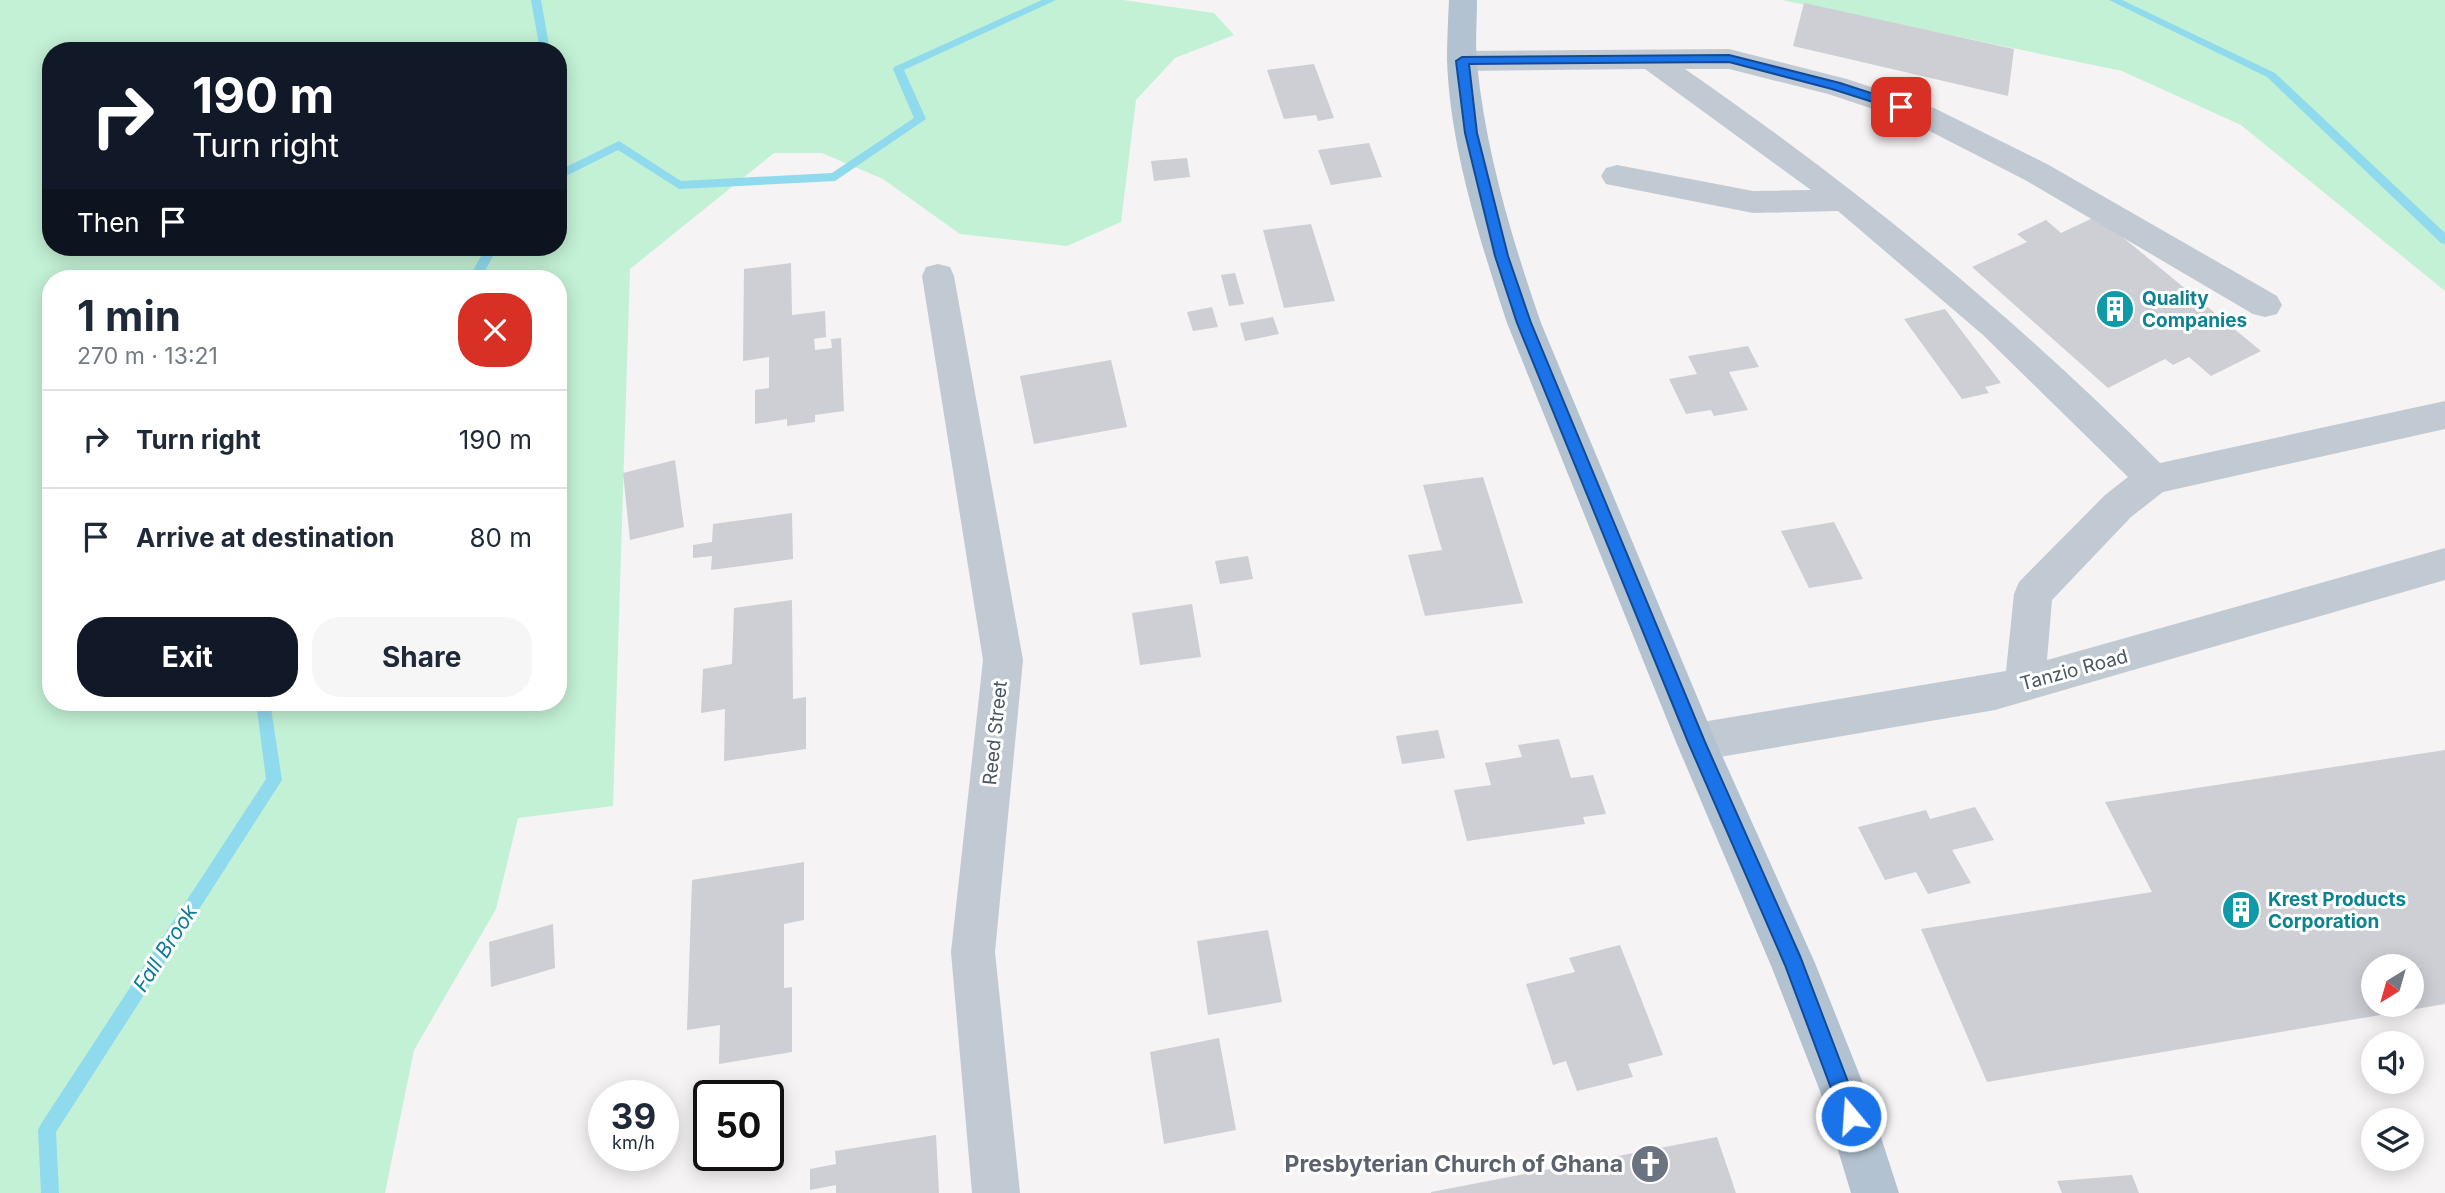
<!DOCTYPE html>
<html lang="en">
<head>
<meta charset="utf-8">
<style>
	:root { --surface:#fff; --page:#f6f6f7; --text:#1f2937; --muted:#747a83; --line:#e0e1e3; --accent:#111827 }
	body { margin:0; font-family:Inter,sans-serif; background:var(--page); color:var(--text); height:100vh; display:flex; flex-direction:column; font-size:26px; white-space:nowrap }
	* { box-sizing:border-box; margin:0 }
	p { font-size:23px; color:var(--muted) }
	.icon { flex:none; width:38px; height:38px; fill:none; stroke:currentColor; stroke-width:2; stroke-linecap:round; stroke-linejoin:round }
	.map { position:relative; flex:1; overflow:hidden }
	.panel { position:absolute; left:42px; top:270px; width:525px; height:441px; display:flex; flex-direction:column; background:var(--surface); border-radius:28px; box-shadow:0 4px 18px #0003 }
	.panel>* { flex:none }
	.banner { position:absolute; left:42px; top:42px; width:525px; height:214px; border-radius:28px; box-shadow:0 4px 18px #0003; background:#111827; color:#fff; overflow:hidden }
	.needle { width:46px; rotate:217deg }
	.fabs { position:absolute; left:2361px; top:954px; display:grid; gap:14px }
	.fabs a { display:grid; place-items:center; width:63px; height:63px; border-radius:50%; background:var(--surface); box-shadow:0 4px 18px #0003; font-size:35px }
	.speed { position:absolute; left:588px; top:1080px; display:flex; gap:14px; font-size:35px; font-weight:700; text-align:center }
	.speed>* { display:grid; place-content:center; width:91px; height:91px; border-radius:50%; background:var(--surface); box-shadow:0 4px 18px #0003; line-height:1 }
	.speed small { font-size:18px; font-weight:400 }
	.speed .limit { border:4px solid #111; border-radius:10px; background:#fff; color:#111 }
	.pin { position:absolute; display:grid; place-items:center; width:60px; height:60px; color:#fff; margin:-30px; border-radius:14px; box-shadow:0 4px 10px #0006 }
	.me { position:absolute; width:77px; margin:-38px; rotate:342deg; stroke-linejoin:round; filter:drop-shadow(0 0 5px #0008) }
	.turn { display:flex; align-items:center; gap:24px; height:147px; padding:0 35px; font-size:32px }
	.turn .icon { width:91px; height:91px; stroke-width:2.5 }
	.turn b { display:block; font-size:49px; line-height:60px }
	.then { display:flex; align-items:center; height:66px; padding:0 35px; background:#0003; gap:14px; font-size:26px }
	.round { display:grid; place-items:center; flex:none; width:74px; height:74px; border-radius:28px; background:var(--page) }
	.headline { display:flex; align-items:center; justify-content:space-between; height:119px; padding:0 35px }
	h1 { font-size:42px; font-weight:700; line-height:52px }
	.cta { display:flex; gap:14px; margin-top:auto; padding:14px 35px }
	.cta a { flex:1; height:80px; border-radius:28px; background:var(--accent); color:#fff; font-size:28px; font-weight:700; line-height:80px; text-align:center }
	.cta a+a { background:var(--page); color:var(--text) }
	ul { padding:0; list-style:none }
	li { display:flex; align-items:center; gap:21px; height:98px; padding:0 35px; border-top:2px solid var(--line) }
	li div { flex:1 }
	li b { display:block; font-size:26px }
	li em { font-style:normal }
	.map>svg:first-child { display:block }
	.green { fill:#c3f1d5; fill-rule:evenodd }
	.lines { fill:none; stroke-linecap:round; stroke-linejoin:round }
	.stream { fill:#90daee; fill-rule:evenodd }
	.building { fill:#cdcfd5; fill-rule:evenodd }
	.minor { fill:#c1cad2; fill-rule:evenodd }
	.major { fill:#b3c2d1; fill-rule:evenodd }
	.route { fill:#1a73e8; stroke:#114b97; stroke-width:2 }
	.labels { text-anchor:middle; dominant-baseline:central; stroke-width:6; stroke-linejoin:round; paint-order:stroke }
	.culture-label { font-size:19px; font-weight:bold; fill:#0d838f; stroke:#fff; text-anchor:start }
	.street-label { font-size:19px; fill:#4a5661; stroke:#fff }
	.water-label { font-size:21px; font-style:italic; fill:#0c7c9b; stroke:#fff }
	.near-worship-label { font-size:23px; font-weight:bold; fill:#5b616d; stroke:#fff; text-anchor:end }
</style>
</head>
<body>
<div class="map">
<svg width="2445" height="1193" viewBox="0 0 2445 1193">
	<rect width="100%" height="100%" fill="#f5f3f3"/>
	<!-- green -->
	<path class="green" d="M 0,0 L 1123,0 L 1214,13 L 1234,35 L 1175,58 L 1136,100 L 1121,222 L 1067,246 L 960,234 L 883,179 L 822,153 L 774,153 L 630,269 L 613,806 L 518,818 L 496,909 L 414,1050 L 385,1193 L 0,1193 ZM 51,51 L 558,51 L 558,247 L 51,247 ZM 51,278 L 558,278 L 558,702 L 51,702 Z
		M 1782,0 L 2445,0 L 2445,291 L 2241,125 L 2122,71 Z"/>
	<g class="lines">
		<!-- stream -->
		<path class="stream" d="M 531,0 L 541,0 L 550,51 L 540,51 Z
			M 1042,0 L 1056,0 L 904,70 L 926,119 L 835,181 L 679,189 L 618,150 L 558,180 L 558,171 L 619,141 L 681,181 L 832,173 L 914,118 L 893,69 L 894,67 Z
			M 2109,0 L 2122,0 L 2275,73 L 2445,233 L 2445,244 L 2441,243 L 2267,77 Z
			M 486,247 L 498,247 L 481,278 L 469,278 Z
			M 256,702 L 270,702 L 282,780 L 56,1132 L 59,1193 L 41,1193 L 38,1130 L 41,1124 L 266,779 Z"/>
	</g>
	<!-- building -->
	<path class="building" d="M 1804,3 L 2014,49 L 2008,96 L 1793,46 Z
		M 1314,64 L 1334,118 L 1318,121 L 1316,115 L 1284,119 L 1267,70 Z
		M 1369,143 L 1382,177 L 1331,185 L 1318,150 Z
		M 1187,158 L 1190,177 L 1154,181 L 1151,161 Z
		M 2097,216 L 2261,351 L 2211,376 L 2189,357 L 2173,365 L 2165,359 L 2108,388 L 1972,267 L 2027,242 L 2017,234 L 2046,220 L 2061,233 Z
		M 1311,224 L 1335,301 L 1284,308 L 1263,230 Z
		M 791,263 L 792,315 L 825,311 L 826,337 L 814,339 L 815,350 L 832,348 L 831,339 L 841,338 L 844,411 L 815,415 L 815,422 L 787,426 L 787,419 L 755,424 L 755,390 L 769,388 L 769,357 L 743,361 L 744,269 Z
		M 1235,273 L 1244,304 L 1229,306 L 1221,275 Z
		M 1212,307 L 1218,327 L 1193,331 L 1187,312 Z
		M 1945,309 L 2001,383 L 1985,387 L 1989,393 L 1962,399 L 1904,319 Z
		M 1273,317 L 1279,334 L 1245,341 L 1240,323 Z
		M 1748,346 L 1759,367 L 1729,372 L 1748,410 L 1714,416 L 1711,410 L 1686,414 L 1669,379 L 1697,374 L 1688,356 Z
		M 1111,360 L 1127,427 L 1034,444 L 1020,376 Z
		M 675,460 L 684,527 L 630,540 L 623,473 Z
		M 1483,477 L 1523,603 L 1425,616 L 1408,555 L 1442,550 L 1423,485 Z
		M 792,513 L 793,559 L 711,570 L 712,556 L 693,558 L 693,545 L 712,542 L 713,524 Z
		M 1834,522 L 1863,579 L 1809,588 L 1781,531 Z
		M 1248,556 L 1253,579 L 1220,584 L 1215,561 Z
		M 792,600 L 793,699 L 806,697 L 806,749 L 724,761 L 725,709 L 701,713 L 703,669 L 732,664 L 734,608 Z
		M 1192,604 L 1201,657 L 1140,665 L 1132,613 Z
		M 1438,730 L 1445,758 L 1402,764 L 1396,736 Z
		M 1559,739 L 1571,778 L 1593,775 L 1606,814 L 1583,817 L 1585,824 L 1467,841 L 1454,790 L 1491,785 L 1485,763 L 1522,757 L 1518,745 Z
		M 2445,750 L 2445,1004 L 1987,1082 L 1921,929 L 2152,892 L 2105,802 ZM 2373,966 L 2412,966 L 2412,1004 L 2373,1004 Z
		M 1975,807 L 1994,840 L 1952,850 L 1971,883 L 1928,894 L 1916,872 L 1885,880 L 1858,827 L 1926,810 L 1930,819 Z
		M 804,862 L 804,920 L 784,924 L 784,988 L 792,987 L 792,1052 L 719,1064 L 720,1025 L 687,1030 L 692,880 Z
		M 553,924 L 555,968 L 491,987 L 489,942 Z
		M 1268,930 L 1282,1002 L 1208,1015 L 1197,941 Z
		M 1620,945 L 1663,1055 L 1628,1064 L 1633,1077 L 1577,1091 L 1566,1061 L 1553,1065 L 1526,984 L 1575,972 L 1569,958 Z
		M 1219,1038 L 1236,1130 L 1164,1144 L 1150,1052 Z
		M 936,1135 L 939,1193 L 836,1193 L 836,1185 L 810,1190 L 810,1169 L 836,1164 L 835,1151 Z
		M 1717,1137 L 1736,1193 L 1431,1193 L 1431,1192 Z
		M 2132,1175 L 2139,1193 L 2062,1193 L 2057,1181 Z"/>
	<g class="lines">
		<!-- minor -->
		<path class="minor" d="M 1729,49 L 1847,79 L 1934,108 L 2047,164 L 2277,296 L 2282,305 L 2277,314 L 2265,317 L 2253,314 L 2025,180 L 1912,122 L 1828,94 L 1729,69 L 1685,69 C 1857,188 2012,314 2160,463 L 2445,401 L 2445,429 L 2163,492 L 2131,517 L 2052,600 L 2047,660 L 2445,548 L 2445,580 L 1995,710 L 1696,761 L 1682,755 L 1676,742 L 1682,729 L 1696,723 L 2006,671 L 2014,594 L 2019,582 L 2105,495 L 2128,477 L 1983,335 L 1838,211 L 1753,213 L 1606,184 L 1601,176 L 1606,168 L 1617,165 L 1753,191 L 1811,190 L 1645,69 L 1462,71 L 1452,68 L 1447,61 L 1452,54 L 1462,51 Z
			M 938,264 L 950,267 L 954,276 L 1023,660 L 995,952 L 1020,1193 L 972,1193 L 951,952 L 983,660 L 922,276 L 926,267 Z"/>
		<!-- major -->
		<path class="major" d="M 1449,0 L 1477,0 C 1477,21 1475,43 1477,64 C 1486,153 1512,239 1541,323 L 1716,742 L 1815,963 L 1866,1091 L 1899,1193 L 1851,1193 L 1820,1091 L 1772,968 L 1676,742 L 1507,323 C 1480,241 1450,147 1447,60 C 1447,40 1448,20 1449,0 Z"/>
	</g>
	<!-- route -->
	<path class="route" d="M 1729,55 L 1840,83 L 1905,104 L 1907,107 L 1901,111 L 1832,89 L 1729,62 L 1469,64 L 1477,133 L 1508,256 L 1531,323 L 1705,742 L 1800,956 L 1861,1116 L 1858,1123 L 1851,1126 L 1844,1123 L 1785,965 L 1688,742 L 1517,323 L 1495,256 L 1465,133 L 1456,61 L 1462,57 Z"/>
	<!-- icons -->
	<defs>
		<symbol id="building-disc" viewBox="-11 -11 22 22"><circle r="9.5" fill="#0f9aa8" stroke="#fff"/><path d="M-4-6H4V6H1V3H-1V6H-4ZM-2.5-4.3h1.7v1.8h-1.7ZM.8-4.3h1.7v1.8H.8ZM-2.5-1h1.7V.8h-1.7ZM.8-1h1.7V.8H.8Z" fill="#fff"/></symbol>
		<symbol id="church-disc" viewBox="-11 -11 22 22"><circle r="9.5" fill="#6b7280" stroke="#fff"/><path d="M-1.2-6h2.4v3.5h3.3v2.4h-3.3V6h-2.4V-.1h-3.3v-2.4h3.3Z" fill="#fff"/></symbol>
	</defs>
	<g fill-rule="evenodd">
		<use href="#building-disc" x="2093" y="287" width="44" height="44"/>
		<use href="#building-disc" x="2219" y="888" width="44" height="44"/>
		<use href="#church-disc" x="1628" y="1142" width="44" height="44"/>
	</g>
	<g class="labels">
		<!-- culture labels -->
		<g class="culture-label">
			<text x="2142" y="298">Quality<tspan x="2142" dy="22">Companies</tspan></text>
			<text x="2268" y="899">Krest Products<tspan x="2268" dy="22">Corporation</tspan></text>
		</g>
		<!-- street labels -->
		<g class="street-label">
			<text transform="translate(2074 670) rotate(-15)">Tanzio Road</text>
			<text transform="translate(995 733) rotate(-84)">Reed Street</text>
		</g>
		<!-- water labels -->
		<g class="water-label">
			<text transform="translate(165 948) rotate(-57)">Fall Brook</text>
		</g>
		<!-- near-worship labels -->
		<g class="near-worship-label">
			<text x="1623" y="1164">Presbyterian Church of Ghana</text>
		</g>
	</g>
</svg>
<div class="fabs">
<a><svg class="needle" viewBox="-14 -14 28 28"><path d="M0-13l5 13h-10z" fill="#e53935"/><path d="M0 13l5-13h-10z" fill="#747a83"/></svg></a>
<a><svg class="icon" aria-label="sound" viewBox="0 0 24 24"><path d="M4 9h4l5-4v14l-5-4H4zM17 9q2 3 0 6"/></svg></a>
<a><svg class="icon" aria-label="layers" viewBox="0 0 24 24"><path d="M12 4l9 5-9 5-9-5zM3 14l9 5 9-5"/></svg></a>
</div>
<div class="speed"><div>39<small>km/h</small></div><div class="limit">50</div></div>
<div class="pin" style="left:1901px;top:107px;background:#d93025"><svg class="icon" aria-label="arrive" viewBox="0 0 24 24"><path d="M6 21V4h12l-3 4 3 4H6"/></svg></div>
<svg class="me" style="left:1851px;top:1116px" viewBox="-20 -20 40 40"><circle r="17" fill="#1a73e8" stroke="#fff" stroke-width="3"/><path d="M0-11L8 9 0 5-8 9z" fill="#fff"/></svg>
<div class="banner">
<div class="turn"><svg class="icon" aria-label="right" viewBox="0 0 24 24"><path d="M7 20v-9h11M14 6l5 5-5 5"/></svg><div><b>190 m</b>Turn right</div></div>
<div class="then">Then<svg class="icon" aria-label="arrive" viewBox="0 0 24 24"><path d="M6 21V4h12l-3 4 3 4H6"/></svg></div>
</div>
<section class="panel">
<div class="headline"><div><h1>1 min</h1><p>270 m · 13:21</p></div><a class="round" style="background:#d93025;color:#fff"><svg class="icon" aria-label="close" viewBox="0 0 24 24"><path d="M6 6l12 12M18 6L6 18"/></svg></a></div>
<ul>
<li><svg class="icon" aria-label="right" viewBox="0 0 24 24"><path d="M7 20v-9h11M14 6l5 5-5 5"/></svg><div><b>Turn right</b></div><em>190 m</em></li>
<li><svg class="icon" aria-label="arrive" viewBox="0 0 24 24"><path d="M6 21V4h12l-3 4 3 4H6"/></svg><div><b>Arrive at destination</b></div><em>80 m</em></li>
</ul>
<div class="cta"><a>Exit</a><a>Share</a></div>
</section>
</div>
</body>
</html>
